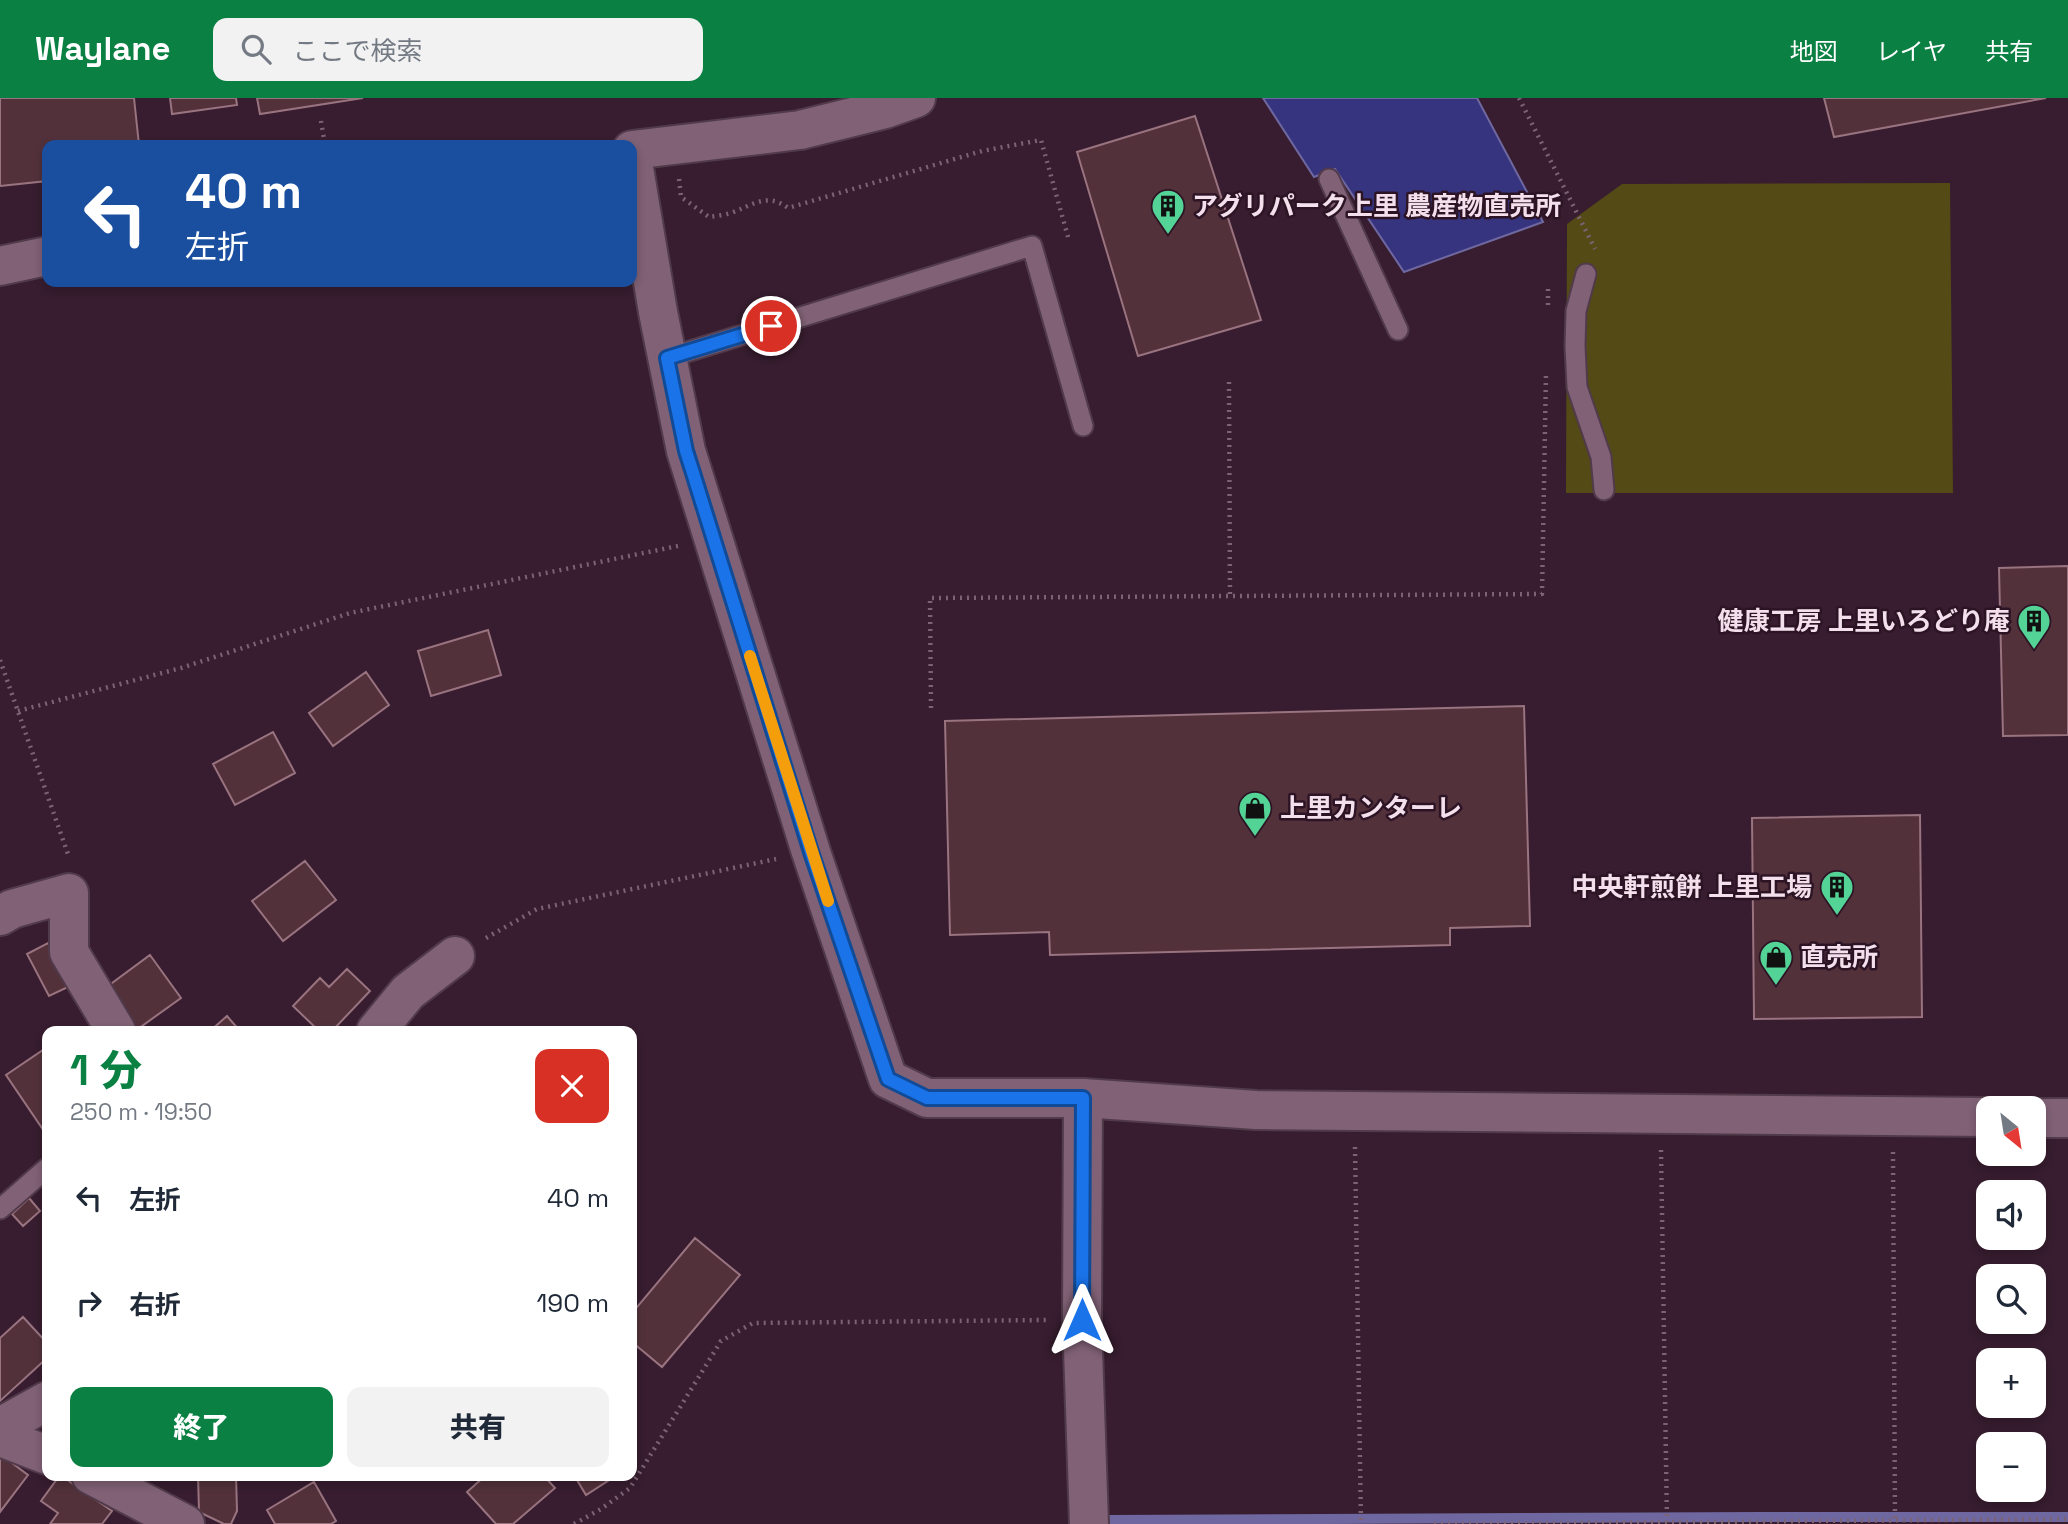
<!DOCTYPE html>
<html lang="ja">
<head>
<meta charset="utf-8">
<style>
	:root { --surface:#fff; --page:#f2f2f3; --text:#1f2937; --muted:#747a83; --accent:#0b8043 }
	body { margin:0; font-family:"Space Grotesk","Noto Sans JP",sans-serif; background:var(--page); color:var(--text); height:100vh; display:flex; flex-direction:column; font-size:26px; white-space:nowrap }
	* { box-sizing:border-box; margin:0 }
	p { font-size:23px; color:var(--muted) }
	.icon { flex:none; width:38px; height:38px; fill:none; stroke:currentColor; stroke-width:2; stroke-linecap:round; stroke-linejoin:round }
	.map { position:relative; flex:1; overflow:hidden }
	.details { position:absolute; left:42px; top:928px; width:595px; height:455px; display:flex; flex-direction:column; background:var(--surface); border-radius:14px; box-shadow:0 4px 10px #0003 }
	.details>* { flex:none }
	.guide { position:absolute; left:42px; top:42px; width:595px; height:147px; border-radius:14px; box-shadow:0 4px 10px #0003; background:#1a4fa0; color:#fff; overflow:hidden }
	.needle { width:46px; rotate:150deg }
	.tools { position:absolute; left:1976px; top:998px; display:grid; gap:14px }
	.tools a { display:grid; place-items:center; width:70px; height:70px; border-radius:14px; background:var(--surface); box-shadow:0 4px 10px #0003; font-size:35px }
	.pin { position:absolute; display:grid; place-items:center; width:60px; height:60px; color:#fff; margin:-30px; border:4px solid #fff; border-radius:50%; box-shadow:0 2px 7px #0007 }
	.me { position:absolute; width:77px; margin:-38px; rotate:0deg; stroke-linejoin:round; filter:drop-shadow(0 0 5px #0008) }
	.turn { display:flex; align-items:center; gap:24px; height:147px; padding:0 28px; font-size:32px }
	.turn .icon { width:91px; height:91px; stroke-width:2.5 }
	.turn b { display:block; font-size:49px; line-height:60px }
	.round { display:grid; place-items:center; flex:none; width:74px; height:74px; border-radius:14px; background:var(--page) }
	.summary { display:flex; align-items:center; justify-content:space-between; height:119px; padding:0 28px }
	h1 { font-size:42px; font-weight:800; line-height:52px; color:var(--accent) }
	.button { display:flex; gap:14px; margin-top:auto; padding:14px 28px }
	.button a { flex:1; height:80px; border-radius:14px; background:var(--accent); color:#fff; font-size:28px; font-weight:800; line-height:80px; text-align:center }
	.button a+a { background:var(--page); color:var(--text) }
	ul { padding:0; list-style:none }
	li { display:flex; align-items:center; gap:21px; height:105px; padding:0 28px }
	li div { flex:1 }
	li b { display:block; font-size:26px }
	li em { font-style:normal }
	header { display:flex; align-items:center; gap:42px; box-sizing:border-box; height:98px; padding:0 35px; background:var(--accent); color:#fff }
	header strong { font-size:33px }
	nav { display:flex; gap:38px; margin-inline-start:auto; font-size:24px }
	.search { width:490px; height:63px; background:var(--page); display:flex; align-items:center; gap:18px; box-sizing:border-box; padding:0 24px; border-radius:14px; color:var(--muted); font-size:26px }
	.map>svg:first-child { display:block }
	.green { fill:#534a15 }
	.water { fill:#36347f; stroke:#6f68a0; stroke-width:2 }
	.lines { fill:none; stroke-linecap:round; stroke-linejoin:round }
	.stream { stroke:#6f68a0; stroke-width:10 }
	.building { fill:#52313b; stroke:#99737f; stroke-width:2 }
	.service-casing { stroke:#513a4a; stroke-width:23 }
	.minor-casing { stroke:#513a4a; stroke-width:42 }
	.tertiary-casing { stroke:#513a4a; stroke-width:42 }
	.path { stroke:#7b6373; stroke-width:4.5; stroke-dasharray:2 5; stroke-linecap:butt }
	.service { stroke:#806175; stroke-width:19 }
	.minor { stroke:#806175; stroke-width:38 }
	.tertiary { stroke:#806175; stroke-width:38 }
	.route-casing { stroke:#114b97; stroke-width:18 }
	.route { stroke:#1a73e8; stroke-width:12 }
	.slow { stroke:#f59e0b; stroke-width:12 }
	.labels { text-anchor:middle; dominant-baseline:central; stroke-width:5; stroke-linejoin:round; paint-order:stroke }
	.poi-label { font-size:26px; font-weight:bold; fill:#f3e0ec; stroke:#2d1425; text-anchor:start }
</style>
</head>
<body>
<header>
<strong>Waylane</strong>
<div class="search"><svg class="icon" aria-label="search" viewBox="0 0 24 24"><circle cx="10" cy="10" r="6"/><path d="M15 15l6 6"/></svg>ここで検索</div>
<nav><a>地図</a><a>レイヤ</a><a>共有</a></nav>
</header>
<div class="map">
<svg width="2068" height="1426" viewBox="0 0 2068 1426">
	<rect width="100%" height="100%" fill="#371d2f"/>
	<!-- green -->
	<path class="green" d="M 1950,85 L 1953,395 L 1566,395 L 1567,126 L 1622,86 Z"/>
	<!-- water -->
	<path class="water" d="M 1263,0 L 1477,0 L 1543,124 L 1404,174 L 1335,71 L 1314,79 Z"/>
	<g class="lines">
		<!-- stream -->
		<path class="stream" d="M 1109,1426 L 1109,1422 L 1762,1419 L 2068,1419"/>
	</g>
	<!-- building -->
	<path class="building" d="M 0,0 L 134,0 L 139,47 L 47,47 L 47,83 L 0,88 Z
		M 170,0 L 236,0 L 237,7 L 172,16 Z
		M 257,0 L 363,0 L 260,16 Z
		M 1824,0 L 2046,0 L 1834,39 Z
		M 1195,18 L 1261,222 L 1138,258 L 1077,54 Z
		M 2068,468 L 2068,637 L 2003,638 L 1999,470 Z
		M 488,532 L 501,577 L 431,598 L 418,553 Z
		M 366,574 L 389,607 L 333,648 L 309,615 Z
		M 1524,608 L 1530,828 L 1450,830 L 1450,847 L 1050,857 L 1049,834 L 950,837 L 945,623 Z
		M 273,634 L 295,675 L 235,707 L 213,666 Z
		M 1920,717 L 1922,919 L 1754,921 L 1752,720 Z
		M 305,763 L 336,802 L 283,843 L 252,803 Z
		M 48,845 L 70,888 L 49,898 L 27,856 Z
		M 150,857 L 181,900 L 135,933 L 104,891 Z
		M 347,871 L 370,893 L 332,933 L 319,933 L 293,908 L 320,880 L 329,889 Z
		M 227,918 L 240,933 L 210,933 Z
		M 43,952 L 47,958 L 47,1031 L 44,1033 L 6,977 Z
		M 29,1100 L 40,1113 L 23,1128 L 12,1116 Z
		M 695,1140 L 740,1177 L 662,1269 L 632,1244 L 632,1215 Z
		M 23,1219 L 47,1245 L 47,1260 L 0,1303 L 0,1240 Z
		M 0,1356 L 28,1377 L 0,1414 Z
		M 60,1377 L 112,1413 L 102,1426 L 50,1426 L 58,1415 L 41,1403 Z
		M 198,1377 L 236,1377 L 237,1413 L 231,1426 L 224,1426 L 199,1414 Z
		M 486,1377 L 543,1377 L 555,1390 L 513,1426 L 496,1426 L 467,1394 Z
		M 574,1377 L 617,1377 L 586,1397 Z
		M 314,1384 L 336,1423 L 331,1426 L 275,1426 L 267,1412 Z"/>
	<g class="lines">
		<defs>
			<path id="service" d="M 1329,81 L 1398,232
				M 1586,176 L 1576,213 L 1575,248 L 1577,289 L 1601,359 L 1604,392
				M 667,260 L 1032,148 L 1083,328
				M 0,1111 L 47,1070"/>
			<path id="minor" d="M 0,818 L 12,811 L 69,795 L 69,854 L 116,933
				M 376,933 L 408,894 L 455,858
				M 1083,1000 L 1082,1222 L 1089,1426
				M 0,1329 L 47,1303
				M 0,1339 L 47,1357
				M 91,1377 L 185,1426"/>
			<path id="tertiary" d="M 632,52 L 800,32 L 885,11 L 916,0
				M 632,58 L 658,214 L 686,353 L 811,754 L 888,981 L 927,1000 L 1083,1000 L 1256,1012 L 1988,1019
				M 0,168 L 47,158
				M 2034,1020 L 2068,1020"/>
		</defs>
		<!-- service casing -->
		<use href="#service" class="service-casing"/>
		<!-- minor casing -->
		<use href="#minor" class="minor-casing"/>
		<!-- tertiary casing -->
		<use href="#tertiary" class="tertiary-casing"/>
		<!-- path -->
		<path class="path" d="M 1519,0 L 1595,151
			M 321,23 L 325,47
			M 679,81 L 681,99 L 709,119 C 716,118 724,117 731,115 C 753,107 767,94 788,110 L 982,53 L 1041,42 L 1068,139
			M 1548,207 L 1548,187
			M 1229,284 L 1230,498
			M 0,562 L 69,759
			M 931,610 L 930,500 L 1542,496 L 1546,275
			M 18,613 L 181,570 L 350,515 L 678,448
			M 486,840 L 537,811 L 776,761
			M 1355,1049 L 1361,1426
			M 1661,1052 L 1667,1424
			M 1893,1054 L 1895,1422
			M 574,1426 L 601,1411 L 630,1390 L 721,1243 L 753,1225 L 1046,1222
			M 1434,1426 L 2068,1421"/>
		<!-- service -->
		<use href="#service" class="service"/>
		<!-- minor -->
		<use href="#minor" class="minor"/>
		<!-- tertiary -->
		<use href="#tertiary" class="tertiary"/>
	</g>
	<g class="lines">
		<defs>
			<path id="route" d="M 771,228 L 667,260 L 686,353 L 693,375 L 811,754 L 888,981 L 927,1000 L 1083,1000 L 1082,1222"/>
		</defs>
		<!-- route casing -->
		<use href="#route" class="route-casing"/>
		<!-- route -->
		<use href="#route" class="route"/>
		<!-- slow -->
		<path class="slow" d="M 750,558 L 828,803"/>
	</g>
	<!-- icons -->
	<defs>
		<symbol id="building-pin" viewBox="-11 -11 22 30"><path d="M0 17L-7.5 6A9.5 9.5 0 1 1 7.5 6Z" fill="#53d396" stroke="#2d1425"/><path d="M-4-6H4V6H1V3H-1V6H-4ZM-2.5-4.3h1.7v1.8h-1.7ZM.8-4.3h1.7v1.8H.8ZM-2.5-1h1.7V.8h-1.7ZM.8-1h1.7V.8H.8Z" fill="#111"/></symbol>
		<symbol id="shop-pin" viewBox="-11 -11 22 30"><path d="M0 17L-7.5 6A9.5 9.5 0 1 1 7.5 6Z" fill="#53d396" stroke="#2d1425"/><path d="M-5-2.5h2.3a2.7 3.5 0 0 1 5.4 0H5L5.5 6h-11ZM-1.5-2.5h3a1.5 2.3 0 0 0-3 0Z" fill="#111"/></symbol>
	</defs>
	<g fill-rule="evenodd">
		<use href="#building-pin" x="1149" y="89" width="38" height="52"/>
		<use href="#building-pin" x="2015" y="504" width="38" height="52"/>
		<use href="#shop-pin" x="1236" y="691" width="38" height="52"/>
		<use href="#building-pin" x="1818" y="770" width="38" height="52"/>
		<use href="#shop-pin" x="1757" y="840" width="38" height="52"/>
	</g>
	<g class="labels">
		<!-- poi labels -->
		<g class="poi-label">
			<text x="1192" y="108">アグリパーク上里 農産物直売所</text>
			<text x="2010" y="523" text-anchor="end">健康工房 上里いろどり庵</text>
			<text x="1280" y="710">上里カンターレ</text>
			<text x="1812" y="789" text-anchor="end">中央軒煎餅 上里工場</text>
			<text x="1800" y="859">直売所</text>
		</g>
	</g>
</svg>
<div class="tools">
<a><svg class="needle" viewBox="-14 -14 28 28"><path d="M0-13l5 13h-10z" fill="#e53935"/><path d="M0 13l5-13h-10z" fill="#747a83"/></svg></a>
<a><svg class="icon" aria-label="sound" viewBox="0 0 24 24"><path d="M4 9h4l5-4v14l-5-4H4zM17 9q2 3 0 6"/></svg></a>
<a><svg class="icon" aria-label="search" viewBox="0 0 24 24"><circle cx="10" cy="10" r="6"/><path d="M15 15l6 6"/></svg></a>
<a>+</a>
<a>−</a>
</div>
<div class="pin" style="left:771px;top:228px;background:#d93025"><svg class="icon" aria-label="arrive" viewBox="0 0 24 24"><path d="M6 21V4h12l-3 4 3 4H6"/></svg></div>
<svg class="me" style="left:1082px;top:1222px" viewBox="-20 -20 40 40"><path d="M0-17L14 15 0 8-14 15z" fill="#1a73e8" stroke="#fff" stroke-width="4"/></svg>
<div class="guide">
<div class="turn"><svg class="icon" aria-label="left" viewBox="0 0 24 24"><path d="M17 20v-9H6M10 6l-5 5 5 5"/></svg><div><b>40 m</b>左折</div></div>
</div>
<section class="details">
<div class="summary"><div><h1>1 分</h1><p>250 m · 19:50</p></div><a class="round" style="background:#d93025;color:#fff"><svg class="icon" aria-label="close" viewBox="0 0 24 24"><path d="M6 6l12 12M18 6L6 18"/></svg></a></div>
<ul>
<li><svg class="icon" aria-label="left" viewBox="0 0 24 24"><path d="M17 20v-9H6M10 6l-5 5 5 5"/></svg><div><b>左折</b></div><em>40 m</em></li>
<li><svg class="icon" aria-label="right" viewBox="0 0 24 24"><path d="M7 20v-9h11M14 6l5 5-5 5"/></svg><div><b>右折</b></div><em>190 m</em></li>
</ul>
<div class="button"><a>終了</a><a>共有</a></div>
</section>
</div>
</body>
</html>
